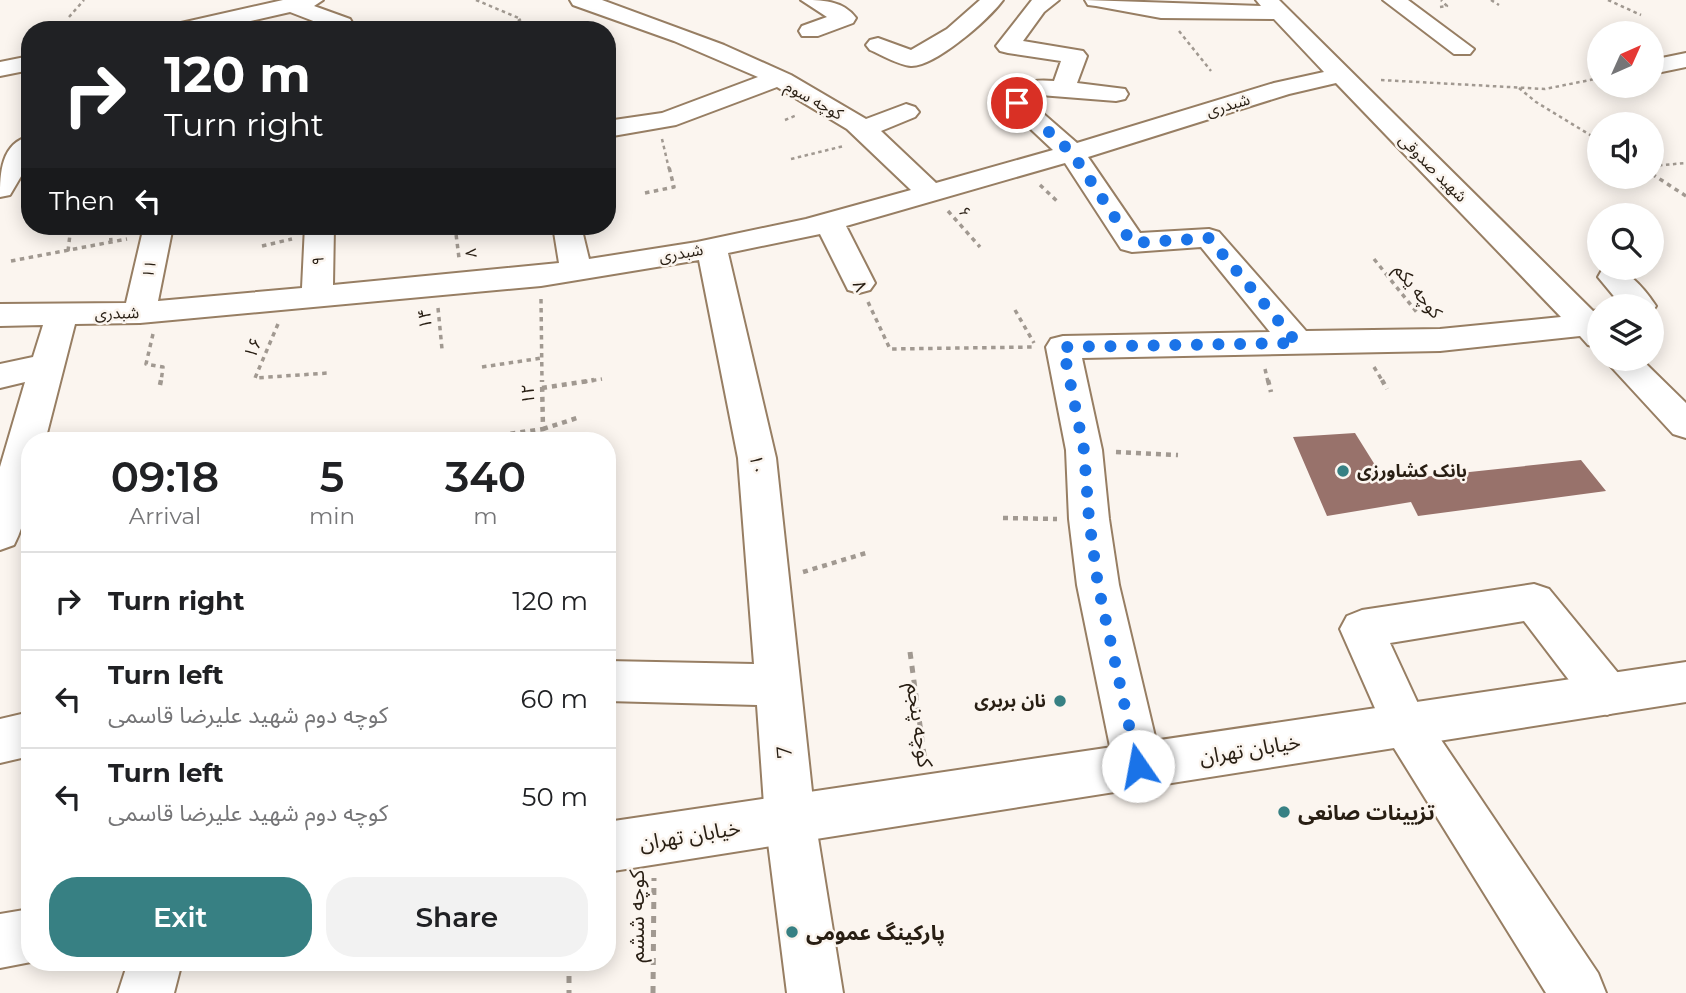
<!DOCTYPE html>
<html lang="en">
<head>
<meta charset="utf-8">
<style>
	:root { --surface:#fff; --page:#f2f2f2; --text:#202124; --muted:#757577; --line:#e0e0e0; --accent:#378083 }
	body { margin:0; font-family:Montserrat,"Noto Sans Arabic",sans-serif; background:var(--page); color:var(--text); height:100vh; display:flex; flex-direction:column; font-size:26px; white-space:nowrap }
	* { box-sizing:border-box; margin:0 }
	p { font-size:23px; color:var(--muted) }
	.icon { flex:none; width:38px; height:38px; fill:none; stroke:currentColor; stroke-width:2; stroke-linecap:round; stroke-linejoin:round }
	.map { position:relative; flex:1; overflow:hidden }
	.sheet { position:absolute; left:21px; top:432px; width:595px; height:539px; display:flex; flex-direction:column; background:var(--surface); border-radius:28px; box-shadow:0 4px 18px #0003 }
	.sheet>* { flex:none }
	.top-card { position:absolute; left:21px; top:21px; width:595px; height:214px; border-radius:28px; box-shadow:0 4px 18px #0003; background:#202124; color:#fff; overflow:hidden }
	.needle { width:46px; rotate:45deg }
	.controls { position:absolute; left:1587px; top:21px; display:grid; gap:14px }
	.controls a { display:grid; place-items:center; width:77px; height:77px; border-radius:50%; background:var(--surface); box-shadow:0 4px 18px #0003; font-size:35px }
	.pin { position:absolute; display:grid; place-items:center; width:60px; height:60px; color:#fff; margin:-30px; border:4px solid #fff; border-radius:50%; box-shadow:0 2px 7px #0007 }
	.me { position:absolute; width:77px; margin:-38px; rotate:348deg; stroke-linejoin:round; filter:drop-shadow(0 0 5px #0008) }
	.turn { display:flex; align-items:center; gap:24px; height:147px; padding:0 28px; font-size:32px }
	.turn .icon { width:91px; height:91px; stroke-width:2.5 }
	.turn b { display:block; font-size:49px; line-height:60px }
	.then { display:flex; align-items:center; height:66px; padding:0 28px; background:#0003; gap:14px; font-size:26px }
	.eta { display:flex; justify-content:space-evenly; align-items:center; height:119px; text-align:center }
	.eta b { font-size:42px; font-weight:600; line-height:49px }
	.action { display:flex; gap:14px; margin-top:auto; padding:14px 28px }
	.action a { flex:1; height:80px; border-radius:28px; background:var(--accent); color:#fff; font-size:28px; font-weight:600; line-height:80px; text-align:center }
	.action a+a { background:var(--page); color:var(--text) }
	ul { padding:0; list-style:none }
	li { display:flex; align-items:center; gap:21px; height:98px; padding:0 28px; border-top:2px solid var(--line) }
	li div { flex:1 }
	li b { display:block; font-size:26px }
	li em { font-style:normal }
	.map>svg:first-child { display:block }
	.building { fill:#98726b }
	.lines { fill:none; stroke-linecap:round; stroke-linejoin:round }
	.minor-casing { stroke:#977e63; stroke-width:4 }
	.major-casing { stroke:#977e63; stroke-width:4 }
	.path-far3 { stroke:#a19991; stroke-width:2.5; stroke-dasharray:3.5 3.5; stroke-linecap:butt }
	.path-far2 { stroke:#a19991; stroke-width:3.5; stroke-dasharray:4.5 4.5; stroke-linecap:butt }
	.path-far1 { stroke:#a19991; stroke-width:4.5; stroke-dasharray:5 5; stroke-linecap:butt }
	.path { stroke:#a19991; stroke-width:5; stroke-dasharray:7 7; stroke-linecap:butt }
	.minor { fill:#fff; fill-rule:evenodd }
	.major { fill:#fff; fill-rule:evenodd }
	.route { stroke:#1a73e8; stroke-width:12; stroke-dasharray:0 21.6 }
	.poi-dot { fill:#378083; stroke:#fbf5ef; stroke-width:2.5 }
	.labels { text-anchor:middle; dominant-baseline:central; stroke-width:5; stroke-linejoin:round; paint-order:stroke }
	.far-street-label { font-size:16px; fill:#281e13; stroke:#fbf5ef }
	.street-label { font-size:18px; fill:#281e13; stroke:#fbf5ef }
	.poi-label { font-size:18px; font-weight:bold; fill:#281e13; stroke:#fbf5ef; text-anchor:start }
	.near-street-label { font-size:21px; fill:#281e13; stroke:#fbf5ef }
	.near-poi-label { font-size:21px; font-weight:bold; fill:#281e13; stroke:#fbf5ef; text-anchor:start }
</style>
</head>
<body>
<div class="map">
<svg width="1686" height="993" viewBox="0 0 1686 993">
	<rect width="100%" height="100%" fill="#fbf5ef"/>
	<!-- building -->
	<path class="building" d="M 1355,433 L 1385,481 L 1581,460 L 1606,491 L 1418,516 L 1411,502 L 1327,516 L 1293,437 Z"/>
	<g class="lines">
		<defs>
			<path id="minor" d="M 283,0 L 323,0 L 314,6 L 350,19 L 353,24 L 350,29 L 334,29 L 290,12 L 211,30 L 169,30 L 172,25 Z
				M 570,0 L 602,0 L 724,45 L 791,75 L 866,119 L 906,104 L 915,107 L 919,112 L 915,117 L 881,131 L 936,183 L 1053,150 L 1003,103 C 1018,82 1029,79 1054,81 L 1061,61 L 1008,53 L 1000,51 L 996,46 L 1032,0 L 1059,0 L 1044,12 L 1023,41 L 1083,51 L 1087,56 L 1077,83 L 1125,89 L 1128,94 L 1125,99 L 1116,101 L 1040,95 L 1031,103 L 1077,143 L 1274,83 L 1324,72 L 1274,19 L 1161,18 L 1096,6 L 1088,5 L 1085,0 L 1261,6 L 1256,0 L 1279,0 L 1593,311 L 1600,310 L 1600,348 L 1588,345 L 1580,336 L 1440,351 L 1082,358 L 1102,450 L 1109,519 L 1119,585 L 1162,766 L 1155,782 L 1138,789 L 1121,782 L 1114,766 L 1077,585 L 1069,519 L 1066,450 L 1046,347 L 1051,339 L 1063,336 L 1270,332 L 1201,247 L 1132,252 L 1121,249 L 1065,163 L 846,226 L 875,283 L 870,290 L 859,293 L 848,290 L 820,234 L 728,253 L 776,458 L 815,819 L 843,993 L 787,993 L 765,819 L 757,705 L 607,701 L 607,661 L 754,664 L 738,458 L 699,260 L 541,286 L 140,323 L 75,324 L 45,441 L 30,441 C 30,477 31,512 14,545 L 0,550 L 0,467 L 25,382 L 0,388 L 0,364 L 33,357 L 43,325 L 0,326 L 0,304 L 126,303 L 144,226 L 173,226 L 158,301 L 302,288 L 305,226 L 334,226 L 333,285 L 559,263 L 553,226 L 581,226 L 589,259 L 697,242 L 806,219 L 911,190 L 847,129 L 777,87 L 676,125 L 607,137 L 607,121 L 662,113 L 758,77 L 674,41 L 573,5 ZM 1336,83 L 1561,317 L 1440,329 L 1306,331 L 1219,232 L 1209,229 L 1140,233 L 1088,157 L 1289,94 Z
				M 801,0 C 821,0 843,0 856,18 L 853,23 L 818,36 L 802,36 L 799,31 L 802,26 L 827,17 Z
				M 980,0 L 1003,0 C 989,19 935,67 911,66 C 898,65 882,55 870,50 L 866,45 L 870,40 L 878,38 L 911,50 L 947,29 Z
				M 1383,0 L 1408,0 L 1474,49 L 1470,54 L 1454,54 Z
				M 1686,53 L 1686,67 L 1652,74 L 1652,60 Z
				M 30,56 L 30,70 L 0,76 L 0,62 Z
				M 30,136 L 30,161 L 10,195 L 0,197 C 0,173 1,143 30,136 Z
				M 1611,268 C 1630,270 1646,291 1656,306 L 1652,312 L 1652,306 L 1622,306 L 1598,277 L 1602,270 Z
				M 1604,359 L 1641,359 L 1686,403 L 1686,438 L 1673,434 Z
				M 1534,584 L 1549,589 L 1623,679 L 1630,694 L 1623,709 L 1607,715 L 1591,709 L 1524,621 L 1390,643 L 1421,710 L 1598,973 L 1606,993 L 1546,993 L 1389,740 L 1340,629 L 1347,616 L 1362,610 Z
				M 30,712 L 30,756 L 0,763 L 0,719 Z
				M 128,962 L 182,962 L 174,993 L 118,993 Z"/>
			<path id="major" d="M 1686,662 L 1686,702 L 607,872 L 607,822 Z
				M 30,909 L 31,962 L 0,968 L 0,914 Z"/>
		</defs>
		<!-- minor casing -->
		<use href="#minor" class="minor-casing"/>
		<!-- major casing -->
		<use href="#major" class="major-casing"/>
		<!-- path-far3 -->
		<path class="path-far3" d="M 476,0 L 521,19 L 504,30
			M 1491,0 L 1499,5
			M 1608,0 L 1641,15
			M 1440,7 L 1447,6 L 1441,0
			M 69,17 L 84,0
			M 1179,31 L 1211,71
			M 1381,80 L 1545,89 L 1600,78
			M 1519,88 L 1536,102 L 1600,141
			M 785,120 L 797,115
			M 662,139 L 669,169
			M 791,159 L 844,146
			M 1652,166 L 1686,163"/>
		<!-- path-far2 -->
		<path class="path-far2" d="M 1652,174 L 1686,196
			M 1040,185 L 1059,203
			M 645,193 L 674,187 L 669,167
			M 948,211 L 980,247
			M 455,226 L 459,258
			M 110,229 L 111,242
			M 262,246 L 292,239
			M 68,251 L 71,226
			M 1374,259 L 1419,315
			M 11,261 L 127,239
			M 541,299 L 542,382
			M 868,302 L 890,349 L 1033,347
			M 438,308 L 442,349
			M 1015,310 L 1034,343
			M 278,324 L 255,378 L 328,373
			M 153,334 L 146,364 L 163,367 L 161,382
			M 482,367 L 542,358
			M 1374,367 L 1383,382
			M 1265,369 L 1268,382
			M 583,382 L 602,379"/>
		<!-- path-far1 -->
		<path class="path-far1" d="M 1268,380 L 1271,392
			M 1382,380 L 1387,389
			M 160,385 L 161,380
			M 542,388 L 594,380
			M 543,429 L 580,417
			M 461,441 L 543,429 L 542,380
			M 1116,452 L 1178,455
			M 1003,518 L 1057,519
			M 803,572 L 866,553"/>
		<!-- path -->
		<path class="path" d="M 910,652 L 925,762
			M 569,962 L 569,993
			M 653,993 L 654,878"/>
		<!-- minor -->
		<use href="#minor" class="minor"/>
		<!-- major -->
		<use href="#major" class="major"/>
	</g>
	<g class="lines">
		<!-- route -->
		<path class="route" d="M 1017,103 L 1072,153 L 1132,243 L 1209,238 L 1297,343 L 1063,347 L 1084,450 L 1089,519 L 1098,585 L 1138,766"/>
	</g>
	<!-- markers -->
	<g class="poi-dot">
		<circle cx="1343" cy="471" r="7"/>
		<circle cx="1060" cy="701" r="7"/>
		<circle cx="1284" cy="812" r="7"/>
		<circle cx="792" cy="932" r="7"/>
	</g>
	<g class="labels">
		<!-- far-street labels -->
		<g class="far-street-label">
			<text transform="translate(814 100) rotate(29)">کوچه سوم</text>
			<text transform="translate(1228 105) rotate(-17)">شبدری</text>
			<text transform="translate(1433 168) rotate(45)">شهید صدوقی</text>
			<text transform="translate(965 212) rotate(48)">۶</text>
			<text transform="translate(471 253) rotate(83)">۷</text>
			<text transform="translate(681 253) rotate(-10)">شبدری</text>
			<text transform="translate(318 261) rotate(-88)">۹</text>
			<text transform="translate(149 269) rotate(-79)">۱۱</text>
			<text transform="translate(117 313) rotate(-1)">شبدری</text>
		</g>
		<!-- street labels -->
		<g class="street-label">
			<text transform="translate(860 286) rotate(64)">۸</text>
			<text transform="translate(1418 291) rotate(51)">کوچه یکم</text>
			<text transform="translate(425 319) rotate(-96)">۱۴</text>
			<text transform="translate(253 348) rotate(-67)">۱۶</text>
			<text transform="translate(528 394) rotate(-91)">۱۲</text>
			<text transform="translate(757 465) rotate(83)">۱۰</text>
		</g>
		<!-- poi labels -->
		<g class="poi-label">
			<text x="1357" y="471">بانک کشاورزی</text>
			<text x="1046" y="701" text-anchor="end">نان بربری</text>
		</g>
		<!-- near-street labels -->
		<g class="near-street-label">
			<text transform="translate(920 725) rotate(82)">کوچه پنجم</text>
			<text transform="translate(1250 749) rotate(-9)">خیابان تهران</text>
			<text transform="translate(784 752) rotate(-95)">7</text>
			<text transform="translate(690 835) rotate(-9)">خیابان تهران</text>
			<text transform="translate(636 916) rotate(-90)">کوچه ششم</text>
		</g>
		<!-- near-poi labels -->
		<g class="near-poi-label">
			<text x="1298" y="812">تزیینات صانعی</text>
			<text x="806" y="932">پارکینگ عمومی</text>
		</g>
	</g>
</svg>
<div class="controls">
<a><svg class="needle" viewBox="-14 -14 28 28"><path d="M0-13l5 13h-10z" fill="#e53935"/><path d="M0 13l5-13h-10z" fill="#757577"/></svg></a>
<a><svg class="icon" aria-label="sound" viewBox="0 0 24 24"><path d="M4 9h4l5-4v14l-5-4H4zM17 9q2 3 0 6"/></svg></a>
<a><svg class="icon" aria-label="search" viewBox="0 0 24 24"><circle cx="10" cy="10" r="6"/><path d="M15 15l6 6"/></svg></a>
<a><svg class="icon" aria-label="layers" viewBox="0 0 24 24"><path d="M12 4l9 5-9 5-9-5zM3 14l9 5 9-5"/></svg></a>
</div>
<div class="pin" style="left:1017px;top:103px;background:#d93025"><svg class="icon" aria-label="arrive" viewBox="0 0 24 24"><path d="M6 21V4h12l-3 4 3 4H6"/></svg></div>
<svg class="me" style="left:1138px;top:766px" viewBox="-20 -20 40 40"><circle r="19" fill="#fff"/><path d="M0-13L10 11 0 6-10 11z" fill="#1a73e8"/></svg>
<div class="top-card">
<div class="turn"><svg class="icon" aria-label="right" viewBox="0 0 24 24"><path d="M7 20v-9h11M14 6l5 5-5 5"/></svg><div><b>120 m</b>Turn right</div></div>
<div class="then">Then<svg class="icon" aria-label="left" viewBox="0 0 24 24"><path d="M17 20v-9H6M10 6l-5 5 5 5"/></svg></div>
</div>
<section class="sheet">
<div class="eta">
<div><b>09:18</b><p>Arrival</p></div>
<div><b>5</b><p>min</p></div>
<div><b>340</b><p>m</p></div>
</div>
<ul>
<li><svg class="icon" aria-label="right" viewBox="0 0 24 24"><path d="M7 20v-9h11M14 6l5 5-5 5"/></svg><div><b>Turn right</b></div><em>120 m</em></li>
<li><svg class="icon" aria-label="left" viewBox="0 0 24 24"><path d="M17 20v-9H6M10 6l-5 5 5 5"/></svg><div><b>Turn left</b><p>کوچه دوم شهید علیرضا قاسمی</p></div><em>60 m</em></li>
<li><svg class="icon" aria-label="left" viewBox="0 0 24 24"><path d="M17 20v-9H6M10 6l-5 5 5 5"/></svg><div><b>Turn left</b><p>کوچه دوم شهید علیرضا قاسمی</p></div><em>50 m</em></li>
</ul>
<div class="action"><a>Exit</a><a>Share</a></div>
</section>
</div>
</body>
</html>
